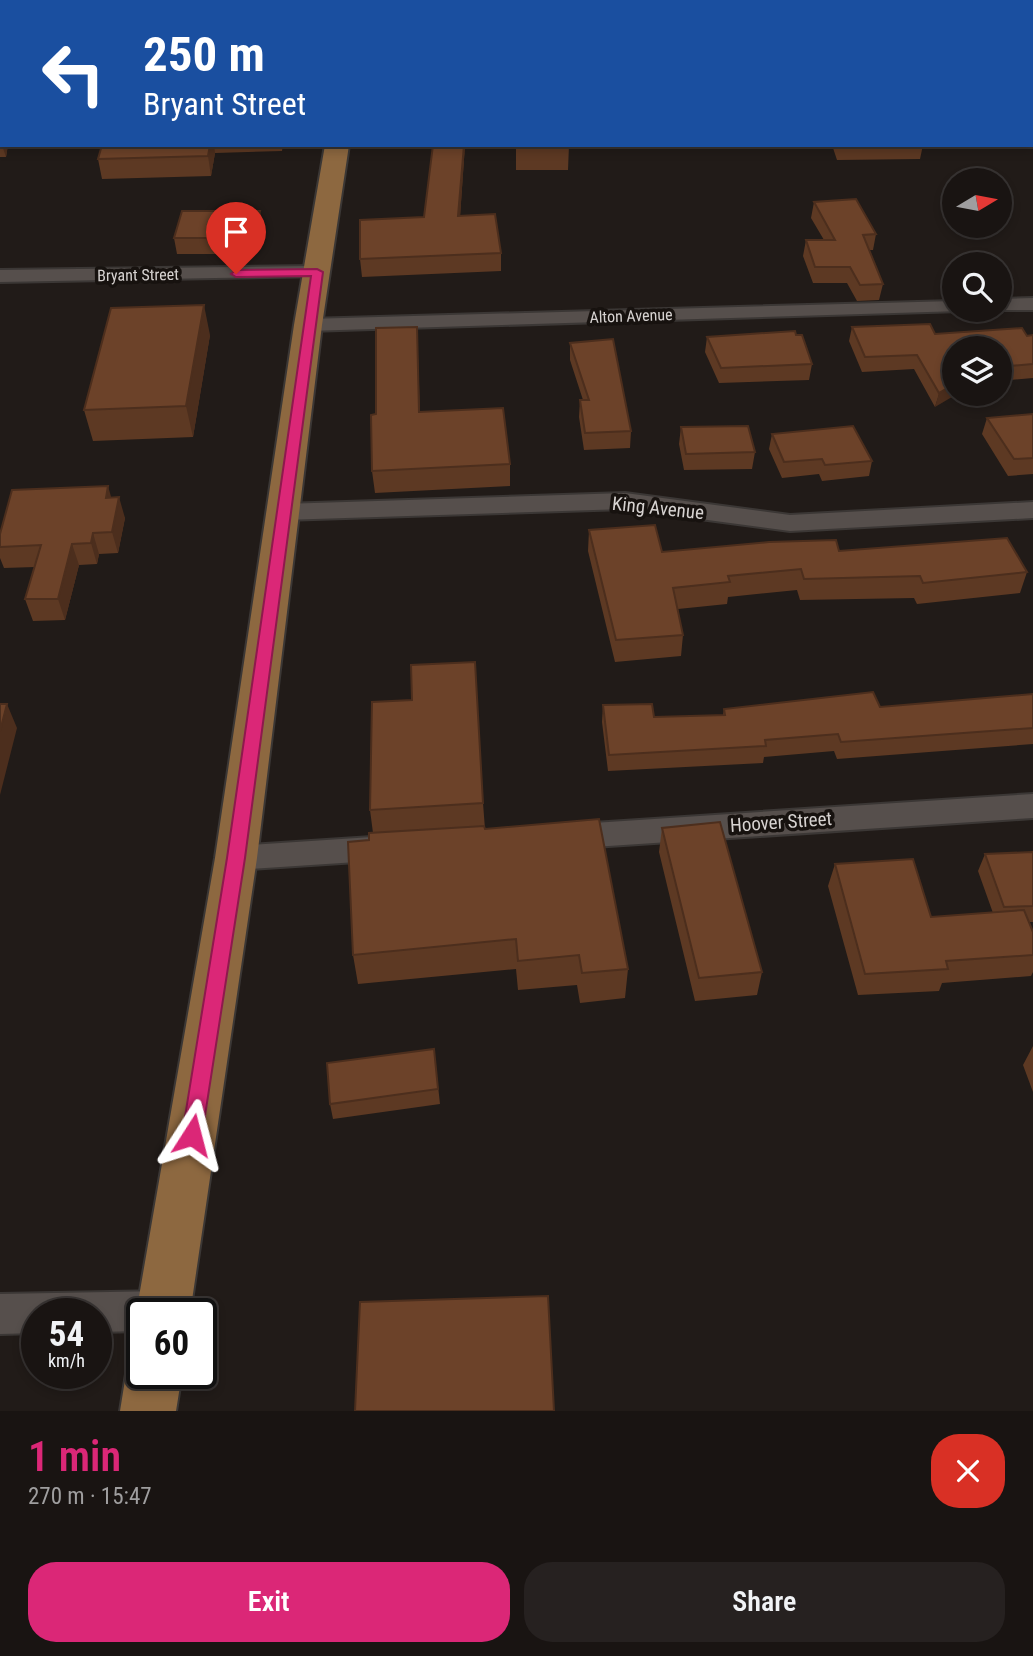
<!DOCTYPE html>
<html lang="en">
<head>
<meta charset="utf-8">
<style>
	:root { --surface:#191412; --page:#262120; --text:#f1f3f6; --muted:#9f9e9f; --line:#373332; --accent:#db2777 }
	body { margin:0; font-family:"Roboto Condensed",sans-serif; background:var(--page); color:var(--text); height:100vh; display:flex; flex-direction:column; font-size:26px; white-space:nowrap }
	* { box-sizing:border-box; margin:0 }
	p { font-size:23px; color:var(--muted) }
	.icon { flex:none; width:38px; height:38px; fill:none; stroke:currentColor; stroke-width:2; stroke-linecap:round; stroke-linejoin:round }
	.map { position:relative; height:1411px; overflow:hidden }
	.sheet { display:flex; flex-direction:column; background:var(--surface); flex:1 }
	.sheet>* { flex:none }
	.hud { position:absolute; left:0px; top:0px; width:1034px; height:147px; box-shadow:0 4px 10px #0003,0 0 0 2px var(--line); background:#1a4fa0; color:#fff; overflow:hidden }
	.needle { width:46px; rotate:80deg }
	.controls { position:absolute; left:942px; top:168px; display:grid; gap:14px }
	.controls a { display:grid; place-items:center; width:70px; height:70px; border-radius:50%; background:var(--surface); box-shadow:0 4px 10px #0003,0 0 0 2px var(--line); font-size:35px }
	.speed { position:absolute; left:21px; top:1298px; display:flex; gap:14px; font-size:35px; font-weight:700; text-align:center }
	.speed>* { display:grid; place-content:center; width:91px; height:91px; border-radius:50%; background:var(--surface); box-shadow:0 4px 10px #0003,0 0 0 2px var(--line); line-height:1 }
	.speed small { font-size:18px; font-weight:400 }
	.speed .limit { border:4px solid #111; border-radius:10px; background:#fff; color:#111 }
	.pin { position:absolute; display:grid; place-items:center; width:60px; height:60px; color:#fff; margin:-72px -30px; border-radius:50% 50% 50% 0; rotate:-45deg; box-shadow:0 0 7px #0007 }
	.pin .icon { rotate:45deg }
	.me { position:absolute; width:77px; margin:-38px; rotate:9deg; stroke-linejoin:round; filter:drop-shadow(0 0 5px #0008) }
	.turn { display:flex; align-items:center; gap:24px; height:147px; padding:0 28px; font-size:32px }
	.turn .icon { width:91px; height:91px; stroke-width:2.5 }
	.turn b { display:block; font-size:49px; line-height:60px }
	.round { display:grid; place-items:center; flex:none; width:74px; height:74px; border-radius:28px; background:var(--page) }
	.head { display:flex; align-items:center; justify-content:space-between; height:119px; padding:0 28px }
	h1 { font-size:42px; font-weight:600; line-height:52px; color:var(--accent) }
	.action { display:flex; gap:14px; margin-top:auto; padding:14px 28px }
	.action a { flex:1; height:80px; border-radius:28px; background:var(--accent); color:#fff; font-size:28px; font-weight:600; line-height:80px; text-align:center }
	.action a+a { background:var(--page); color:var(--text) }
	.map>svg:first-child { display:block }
	.green { fill:#194835 }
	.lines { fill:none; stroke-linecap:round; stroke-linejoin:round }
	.minor-casing { stroke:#3b3735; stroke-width:4 }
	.primary-casing { stroke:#3b3735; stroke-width:4 }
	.minor { fill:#564f4c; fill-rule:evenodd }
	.primary { fill:#8d6840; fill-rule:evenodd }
	.wall { fill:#5d3923 }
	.shaded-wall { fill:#4c2e1d }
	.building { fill:#6c4229; stroke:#4c2e1d; stroke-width:2 }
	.route { fill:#db2777; stroke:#8e194d; stroke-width:2 }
	.labels { text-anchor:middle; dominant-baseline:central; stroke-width:7; stroke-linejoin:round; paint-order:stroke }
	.far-street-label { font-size:16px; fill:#d7d3d1; stroke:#17120f }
	.street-label { font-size:19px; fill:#d7d3d1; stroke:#17120f }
</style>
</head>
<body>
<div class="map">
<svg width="1033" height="1411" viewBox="0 0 1033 1411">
	<rect width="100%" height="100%" fill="#211b18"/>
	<!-- green -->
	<path class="green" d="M 770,0 L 1033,0 L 1033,4 L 1032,2 Z"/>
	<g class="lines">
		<defs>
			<path id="minor" d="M 317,266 L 324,268 L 327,272 L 324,276 L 0,282 L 0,270 Z
				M 1033,298 L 1033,310 L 993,310 L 999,310 L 999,299 Z
				M 954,301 L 954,310 L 961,311 L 308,331 L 298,325 L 308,319 Z
				M 625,493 L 790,515 L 1033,502 L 1033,518 L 790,531 L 625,509 L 283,520 L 274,518 L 271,512 L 274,506 L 283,504 Z
				M 1033,794 L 1033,818 L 563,849 L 552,846 L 548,837 L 552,828 L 563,825 Z
				M 387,836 L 398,839 L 402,848 L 398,857 L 387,860 L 236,870 L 225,867 L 221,858 L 225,849 L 236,846 Z
				M 164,1291 L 178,1297 L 182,1314 L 142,1314 L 142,1331 L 96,1332 L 96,1314 L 37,1314 L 37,1333 L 0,1334 L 0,1294 Z"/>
			<path id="primary" d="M 350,0 L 370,0 L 370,2 L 350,2 Z
				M 325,145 L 349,145 L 322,325 L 257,858 L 190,1314 L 142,1314 L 142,1328 L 136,1314 L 215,858 L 294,325 Z
				M 142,1351 L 142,1374 L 182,1374 L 176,1411 L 120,1411 L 126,1374 L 134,1354 Z"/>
		</defs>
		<!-- minor casing -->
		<use href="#minor" class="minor-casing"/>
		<!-- primary casing -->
		<use href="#primary" class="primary-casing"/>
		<!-- minor -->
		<use href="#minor" class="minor"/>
		<!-- primary -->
		<use href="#primary" class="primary"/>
	</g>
	<!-- wall -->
	<path class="wall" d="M 185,0 L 305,0 L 305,2 L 185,2 Z
		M 0,50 L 2,50 L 2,145 L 8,145 L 6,157 L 0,157 Z
		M 102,145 L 283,145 L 282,151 L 215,153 L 211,176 L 102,179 L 98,159 Z
		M 465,145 L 460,216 L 501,253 L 501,271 L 362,277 L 360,259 L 424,217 Z
		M 569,145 L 568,170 L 516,170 L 516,147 Z
		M 832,145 L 923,145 L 920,159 L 837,160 Z
		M 814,202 L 876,234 L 873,250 L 869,250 L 883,284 L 879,300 L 857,301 L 847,283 L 813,283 L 803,256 L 806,240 L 824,240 L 811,218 Z
		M 260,211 L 262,227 L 256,254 L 177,254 L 174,238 Z
		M 417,327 L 420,412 L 510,464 L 510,486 L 375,493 L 372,471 L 376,414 Z
		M 852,327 L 935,334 L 1033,335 L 1033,378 L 999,381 L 999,348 L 954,348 L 935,407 L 914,369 L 862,372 L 849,341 Z
		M 210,335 L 193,437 L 93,441 L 84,410 Z
		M 796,335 L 812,364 L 809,380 L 719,383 L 705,352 L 707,337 Z
		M 570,343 L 631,431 L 630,448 L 584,450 L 579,417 L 580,400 L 583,400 L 570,360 Z
		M 1033,414 L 1033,474 L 1008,476 L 982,434 L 987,418 Z
		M 681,427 L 755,452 L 752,469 L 684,470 L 679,444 Z
		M 772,434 L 872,461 L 869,476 L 822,481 L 819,474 L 782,478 L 769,449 Z
		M 111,497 L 125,518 L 118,553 L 99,554 L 97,564 L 79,565 L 65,620 L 33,621 L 25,599 L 35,567 L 4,568 L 0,558 L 0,534 Z
		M 589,530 L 662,552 L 839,551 L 1027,572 L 1020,593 L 917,604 L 914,598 L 800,600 L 797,590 L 728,597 L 727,604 L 678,609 L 683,635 L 681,656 L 615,662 L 588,551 Z
		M 1033,694 L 1033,744 L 837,759 L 834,751 L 764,757 L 763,763 L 608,771 L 602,722 L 603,705 L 654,717 L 723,715 L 724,709 L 880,707 Z
		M 483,803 L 485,829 L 628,969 L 625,998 L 580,1003 L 577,985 L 518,990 L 516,969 L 358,984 L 353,955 L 369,840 L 373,833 L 370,810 Z
		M 662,828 L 762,972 L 757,995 L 695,1001 L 659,852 Z
		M 1033,852 L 1033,922 L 1029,922 L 1033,932 L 1033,972 L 1031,976 L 942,983 L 939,991 L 858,995 L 828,886 L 835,864 L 931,917 L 993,913 L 978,871 L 985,854 Z
		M 1033,1046 L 1033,1092 L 1023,1065 Z
		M 434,1049 L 440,1104 L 333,1119 L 330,1104 Z"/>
	<!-- shaded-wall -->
	<path class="shaded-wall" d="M 2,145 L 8,145 L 6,157 Z
		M 210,145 L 214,145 L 215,153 L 211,176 L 208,156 Z
		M 464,145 L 465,145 L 459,233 L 458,216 Z
		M 260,211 L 262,227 L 256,254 L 253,238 Z
		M 204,305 L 210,335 L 193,437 L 186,406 Z
		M 954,384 L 954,394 L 957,394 L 935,407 L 939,393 Z
		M 108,486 L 114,507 L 106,498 Z
		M 119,497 L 125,518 L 118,553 L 112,532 Z
		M 93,533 L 99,554 L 97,564 L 91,543 Z
		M 72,544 L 79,565 L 65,620 L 58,599 Z
		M 7,704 L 17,728 L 0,795 L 0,731 Z"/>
	<!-- building -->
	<path class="building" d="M 185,0 L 273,0 L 273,2 L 185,2 Z
		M 521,0 L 570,0 L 570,2 L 521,2 Z
		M 1032,37 L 1033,37 L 1032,113 Z
		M 0,50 L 2,50 L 2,142 L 0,142 Z
		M 102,145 L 210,145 L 208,156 L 98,159 Z
		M 433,145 L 464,145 L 458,216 L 495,214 L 501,253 L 360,259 L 360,220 L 424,217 Z
		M 516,145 L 569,145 L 569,148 L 516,147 Z
		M 856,199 L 876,234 L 863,235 L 883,284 L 860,285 L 850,267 L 815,267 L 806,240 L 835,240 L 814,202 Z
		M 182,211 L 260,211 L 253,238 L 174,238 Z
		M 204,305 L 186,406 L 84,410 L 111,308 Z
		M 930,324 L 935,334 L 1022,328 L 1027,336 L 1033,335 L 1033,364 L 999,367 L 999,348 L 954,348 L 954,384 L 939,393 L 917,355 L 865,357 L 852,327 Z
		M 417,327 L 419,412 L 503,408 L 510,464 L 372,471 L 371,415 L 376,414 L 376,328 Z
		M 795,331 L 796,335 L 802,335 L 812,364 L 721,368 L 707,337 Z
		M 613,339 L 631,431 L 585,433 L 580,400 L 589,400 L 570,343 Z
		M 1033,414 L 1033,458 L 1014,459 L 987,418 Z
		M 748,426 L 755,452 L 686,454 L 681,427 Z
		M 853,426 L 872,461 L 825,465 L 822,459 L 784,462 L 772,434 Z
		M 108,486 L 106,498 L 119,497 L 112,532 L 93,533 L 91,543 L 72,544 L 58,599 L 25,599 L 41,545 L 0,547 L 0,534 L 12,490 Z
		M 655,525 L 662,552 L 769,542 L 836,540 L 839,551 L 1007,538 L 1027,572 L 923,583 L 920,576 L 804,579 L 801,569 L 728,576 L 730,582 L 673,588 L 683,635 L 616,640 L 589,530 Z
		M 475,662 L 483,803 L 370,810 L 372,702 L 412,700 L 411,665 Z
		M 873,692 L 880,707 L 1033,694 L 1033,728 L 841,742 L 838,734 L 765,740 L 766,746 L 609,755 L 603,705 L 652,704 L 654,717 L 725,715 L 724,709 Z
		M 0,704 L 7,704 L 0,731 Z
		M 599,819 L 628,969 L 582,973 L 579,955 L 518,961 L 516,939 L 353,955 L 348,842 L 369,840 L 369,833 L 484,826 L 485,829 Z
		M 720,822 L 762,972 L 699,978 L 662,828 Z
		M 1033,852 L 1033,906 L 1004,907 L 985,854 Z
		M 913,859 L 931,917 L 1024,910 L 1033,932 L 1033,955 L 946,961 L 948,969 L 865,974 L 835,864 Z
		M 434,1049 L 438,1089 L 330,1104 L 327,1063 Z
		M 548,1296 L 554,1411 L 355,1411 L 360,1302 Z"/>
	<!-- route -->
	<path class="route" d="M 317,269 L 323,272 L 245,858 L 202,1135 L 199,1141 L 192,1144 L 185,1141 L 182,1135 L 227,858 L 311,276 L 236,277 L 231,274 L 236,270 Z"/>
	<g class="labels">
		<!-- far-street labels -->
		<g class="far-street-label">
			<text transform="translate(138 275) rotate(-1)">Bryant Street</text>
			<text transform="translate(631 316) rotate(-2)">Alton Avenue</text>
		</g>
		<!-- street labels -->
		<g class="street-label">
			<text transform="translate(658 508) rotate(6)">King Avenue</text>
			<text transform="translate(781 822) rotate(-4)">Hoover Street</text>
		</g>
	</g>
</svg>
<div class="controls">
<a><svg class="needle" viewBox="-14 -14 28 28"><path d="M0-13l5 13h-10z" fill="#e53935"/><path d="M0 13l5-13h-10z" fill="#9f9e9f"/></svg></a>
<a><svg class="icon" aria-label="search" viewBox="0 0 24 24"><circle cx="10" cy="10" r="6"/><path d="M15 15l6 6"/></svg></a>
<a><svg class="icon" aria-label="layers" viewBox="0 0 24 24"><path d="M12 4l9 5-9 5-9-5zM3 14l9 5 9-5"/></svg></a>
</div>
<div class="speed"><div>54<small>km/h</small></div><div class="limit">60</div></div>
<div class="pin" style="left:236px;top:274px;background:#d93025"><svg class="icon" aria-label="arrive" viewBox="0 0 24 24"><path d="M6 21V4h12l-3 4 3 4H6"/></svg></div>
<svg class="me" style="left:192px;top:1135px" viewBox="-20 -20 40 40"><path d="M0-17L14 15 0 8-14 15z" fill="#db2777" stroke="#fff" stroke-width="4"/></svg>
<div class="hud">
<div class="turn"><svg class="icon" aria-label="left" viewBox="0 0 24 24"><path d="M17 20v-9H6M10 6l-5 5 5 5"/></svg><div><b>250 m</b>Bryant Street</div></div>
</div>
</div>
<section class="sheet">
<div class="head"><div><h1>1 min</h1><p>270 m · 15:47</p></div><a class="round" style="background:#d93025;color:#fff"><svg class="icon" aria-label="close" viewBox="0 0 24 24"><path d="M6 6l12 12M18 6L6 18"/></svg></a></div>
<div class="action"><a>Exit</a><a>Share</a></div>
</section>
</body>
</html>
